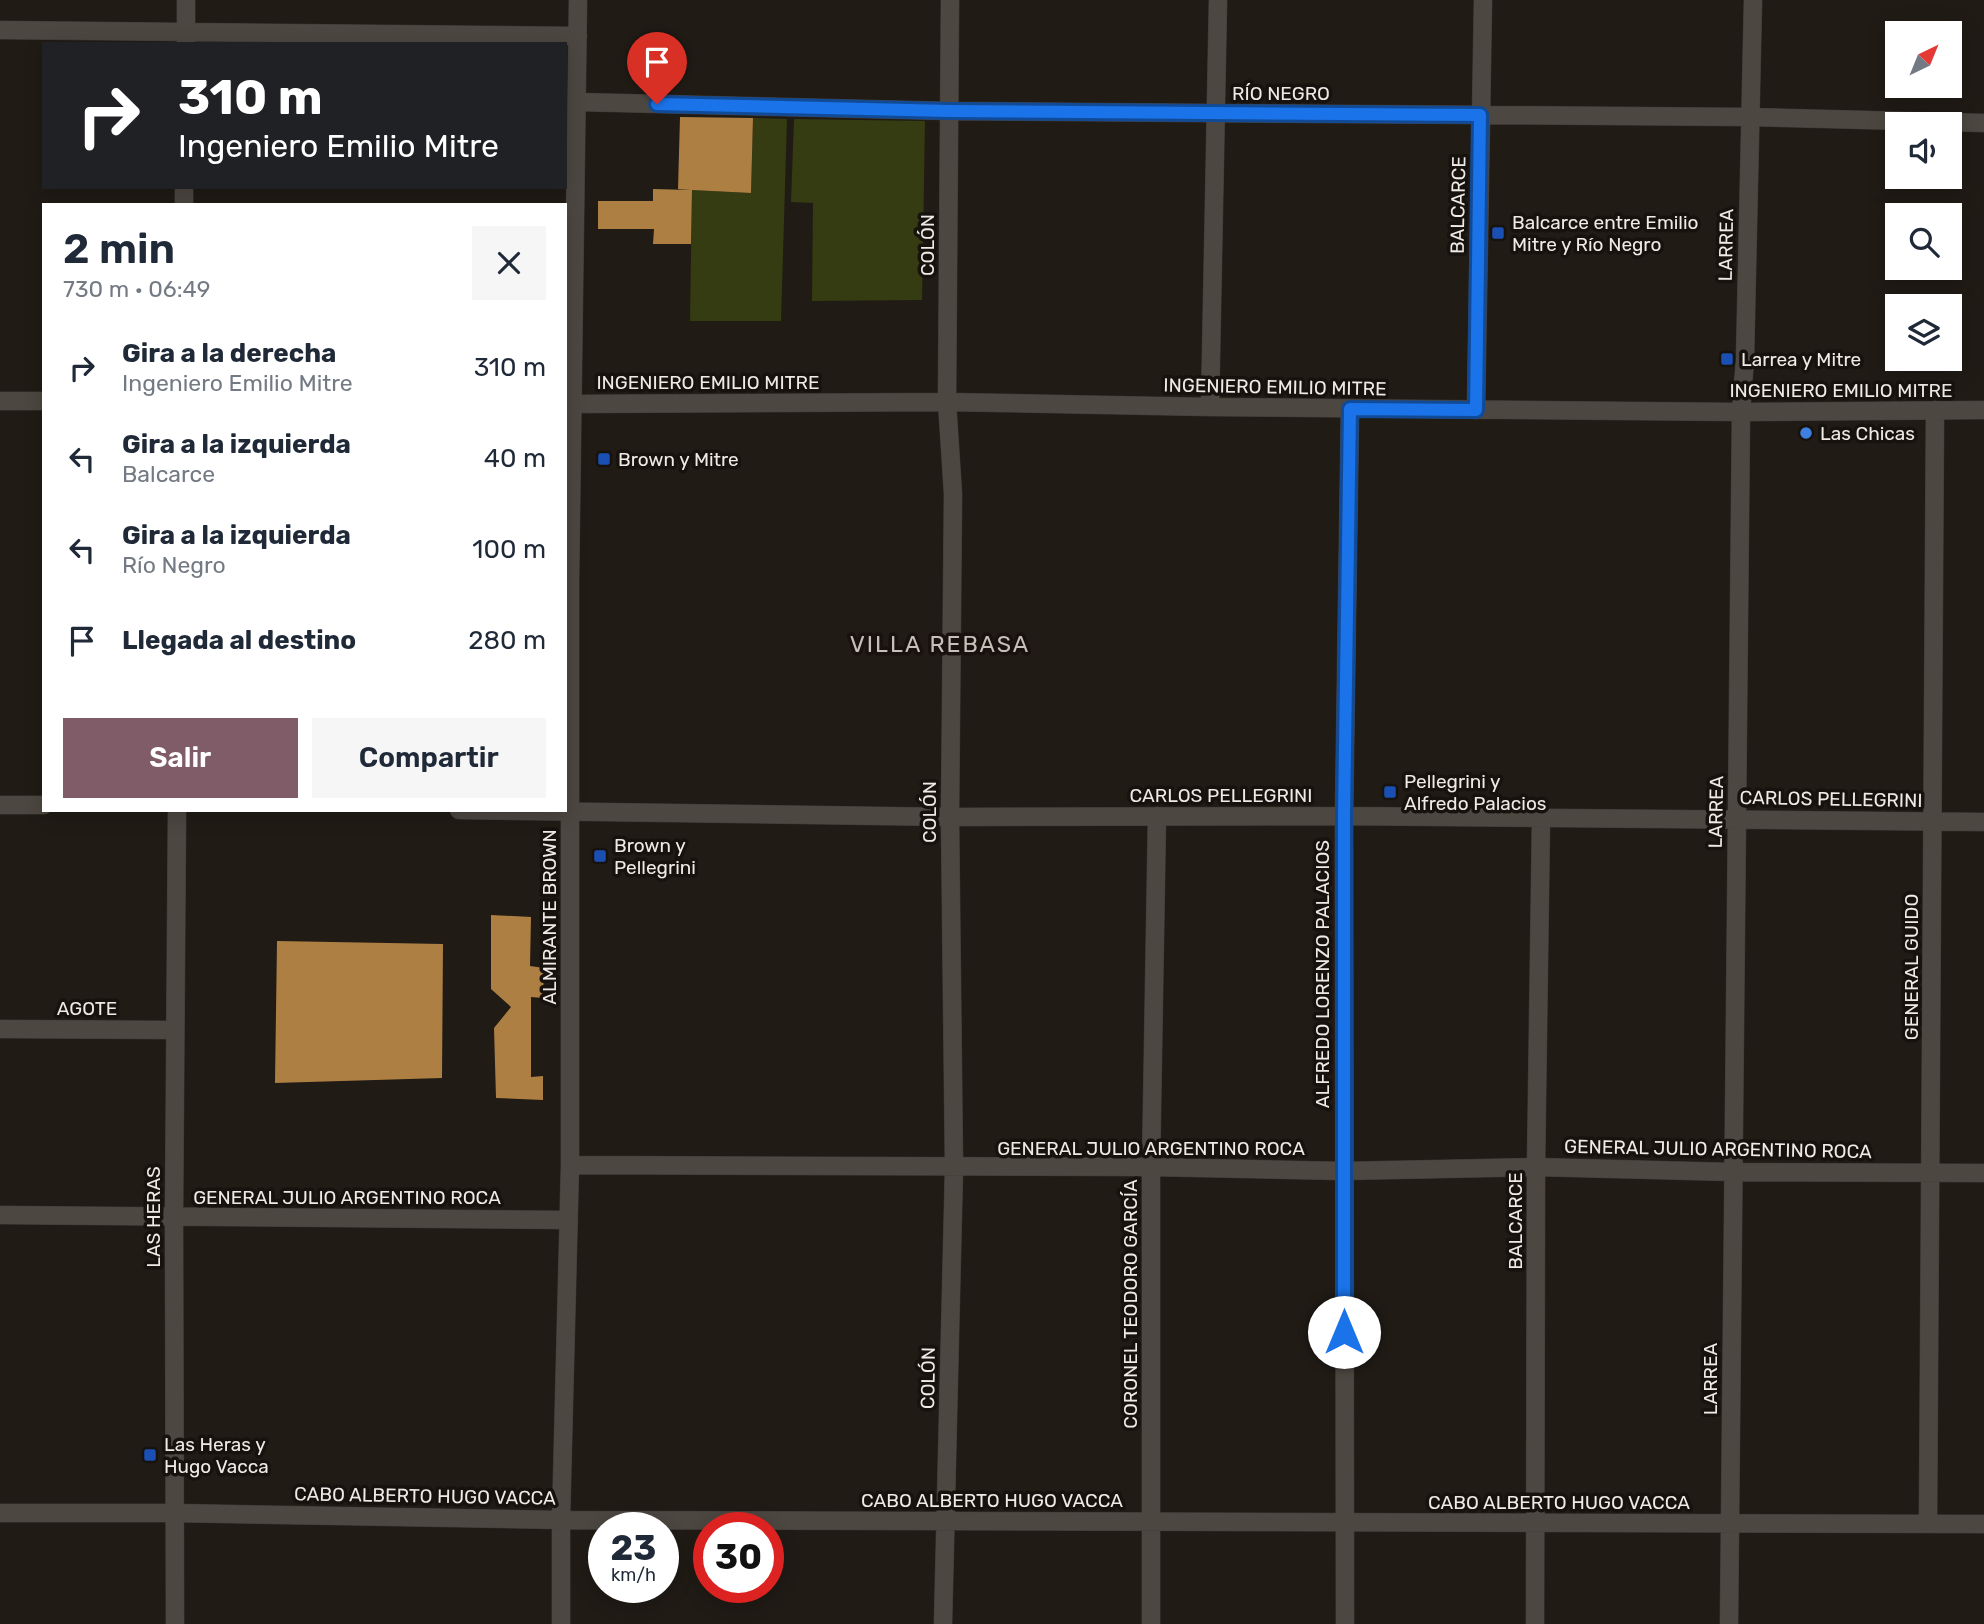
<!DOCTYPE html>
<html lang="es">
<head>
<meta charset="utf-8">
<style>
	:root { --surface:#fff; --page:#f6f6f7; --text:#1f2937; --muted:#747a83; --accent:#7f5c68 }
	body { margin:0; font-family:Rubik,sans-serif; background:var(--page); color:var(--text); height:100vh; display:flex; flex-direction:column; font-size:26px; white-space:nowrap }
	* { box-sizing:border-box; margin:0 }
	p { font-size:23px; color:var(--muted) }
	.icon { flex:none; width:38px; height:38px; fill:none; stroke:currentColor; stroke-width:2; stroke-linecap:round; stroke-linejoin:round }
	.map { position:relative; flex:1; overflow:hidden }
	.sheet { position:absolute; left:42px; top:203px; width:525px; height:609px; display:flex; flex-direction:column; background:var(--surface); border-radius:0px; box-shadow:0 4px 18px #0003 }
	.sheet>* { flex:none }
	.top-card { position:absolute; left:42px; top:42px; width:525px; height:147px; border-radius:0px; box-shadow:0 4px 18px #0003; background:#202124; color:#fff; overflow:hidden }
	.needle { width:46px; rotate:43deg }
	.fabs { position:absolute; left:1885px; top:21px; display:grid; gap:14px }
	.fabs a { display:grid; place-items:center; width:77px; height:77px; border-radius:0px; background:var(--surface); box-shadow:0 4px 18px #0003; font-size:35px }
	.speed { position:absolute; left:588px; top:1512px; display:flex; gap:14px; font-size:35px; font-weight:700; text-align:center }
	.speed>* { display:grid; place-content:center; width:91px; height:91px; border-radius:50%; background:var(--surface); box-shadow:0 4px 18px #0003; line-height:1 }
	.speed small { font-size:18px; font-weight:400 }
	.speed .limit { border:10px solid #d22; background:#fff; color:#111 }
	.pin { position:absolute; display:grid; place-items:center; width:60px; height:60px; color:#fff; margin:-72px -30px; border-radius:50% 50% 50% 0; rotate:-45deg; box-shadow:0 0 7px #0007 }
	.pin .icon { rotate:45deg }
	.me { position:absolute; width:77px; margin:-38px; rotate:0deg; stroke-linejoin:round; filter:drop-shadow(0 0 5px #0008) }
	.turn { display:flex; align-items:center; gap:24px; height:147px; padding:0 21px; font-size:32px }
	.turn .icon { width:91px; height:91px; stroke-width:2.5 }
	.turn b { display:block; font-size:49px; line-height:60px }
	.round { display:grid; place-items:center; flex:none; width:74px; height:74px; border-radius:0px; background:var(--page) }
	.overview { display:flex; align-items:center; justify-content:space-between; height:119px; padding:0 21px }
	h1 { font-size:42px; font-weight:600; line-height:52px }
	.button { display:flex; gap:14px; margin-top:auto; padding:14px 21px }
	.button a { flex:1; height:80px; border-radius:0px; background:var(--accent); color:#fff; font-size:28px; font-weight:600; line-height:80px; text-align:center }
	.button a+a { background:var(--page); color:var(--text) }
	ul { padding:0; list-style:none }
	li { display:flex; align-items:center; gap:21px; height:91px; padding:0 21px }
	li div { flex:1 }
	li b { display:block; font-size:26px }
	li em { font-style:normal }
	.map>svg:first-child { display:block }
	.green { fill:#353c12 }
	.building { fill:#ae7f43 }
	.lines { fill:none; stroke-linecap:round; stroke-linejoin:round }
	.minor-casing { stroke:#3c3835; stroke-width:19 }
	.minor { stroke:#4d4741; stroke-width:18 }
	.route-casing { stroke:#114b97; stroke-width:18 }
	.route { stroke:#1a73e8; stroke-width:12 }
	.transit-dot { fill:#1a4fb4; stroke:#17120d; stroke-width:2.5 }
	.shop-dot { fill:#3f7fe0; stroke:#17120d; stroke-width:2.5 }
	.labels { text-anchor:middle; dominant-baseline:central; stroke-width:7; stroke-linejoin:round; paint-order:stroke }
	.street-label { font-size:19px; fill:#eeeae6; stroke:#17120d }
	.poi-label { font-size:19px; fill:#eeeae6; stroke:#17120d; text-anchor:start }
	.quarter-label { font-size:23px; letter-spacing:2px; fill:#c7c0b8; stroke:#17120d }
</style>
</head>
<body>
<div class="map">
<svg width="1984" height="1624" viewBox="0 0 1984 1624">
	<rect width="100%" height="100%" fill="#201b15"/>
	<!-- green -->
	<path class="green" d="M 753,118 L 787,119 L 781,321 L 690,321 L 692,190 L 751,193 Z
		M 794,119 L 925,121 L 922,300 L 812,301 L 813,203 L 791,202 Z"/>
	<!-- building -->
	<path class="building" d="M 680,117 L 753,118 L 751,193 L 692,190 L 691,244 L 653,244 L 654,229 L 598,229 L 598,201 L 653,201 L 653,189 L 691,190 L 678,189 Z
		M 491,915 L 531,917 L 530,966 L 544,968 L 543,998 L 531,997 L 531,1077 L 543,1076 L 543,1100 L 496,1098 L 494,1028 L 511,1007 L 491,989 Z
		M 277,941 L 443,944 L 442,1078 L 275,1083 Z"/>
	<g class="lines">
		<defs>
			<path id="minor" d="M 0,30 L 578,36
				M 186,44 L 186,0
				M 578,102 L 949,111 L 1750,117 L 1984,123
				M 184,205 L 184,187
				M 0,401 L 44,401
				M 565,404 L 947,402 L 1210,407 L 1741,412 L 1984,410
				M 1210,407 L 1218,0
				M 1476,410 L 1483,0
				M 0,805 L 44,805
				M 459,810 L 950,817 L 1344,816 L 1984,822
				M 0,1029 L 175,1030
				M 570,1165 L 1151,1167 L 1343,1171 L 1536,1167 L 1732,1172 L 1984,1173
				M 0,1215 L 568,1220
				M 0,1513 L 175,1513 L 561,1520 L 1984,1524
				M 1928,1523 L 1935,410
				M 175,1624 L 174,1217 L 177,810
				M 561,1624 L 561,1520 L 570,1165 L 570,583 L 578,0
				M 943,1624 L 954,1168 L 950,817 L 953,494 L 947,402 L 950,0
				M 1151,1624 L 1151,1167 L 1157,816
				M 1345,1624 L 1344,816 L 1350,409
				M 1535,1624 L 1536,1167 L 1541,819
				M 1729,1624 L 1741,412 L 1745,359 L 1753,0"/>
		</defs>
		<!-- minor casing -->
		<use href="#minor" class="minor-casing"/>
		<!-- minor -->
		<use href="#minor" class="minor"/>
	</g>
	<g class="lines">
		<defs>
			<path id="route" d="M 657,104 L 949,111 L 1480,115 L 1476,410 L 1350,409 L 1344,816 L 1344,1332"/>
		</defs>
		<!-- route casing -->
		<use href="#route" class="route-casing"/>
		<!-- route -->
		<use href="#route" class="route"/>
	</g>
	<!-- markers -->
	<g class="transit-dot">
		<rect x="1491" y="226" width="14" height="14" rx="3.5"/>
		<rect x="1720" y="352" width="14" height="14" rx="3.5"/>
		<rect x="597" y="452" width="14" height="14" rx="3.5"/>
		<rect x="1383" y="785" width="14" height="14" rx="3.5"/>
		<rect x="593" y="849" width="14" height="14" rx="3.5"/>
		<rect x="143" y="1448" width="14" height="14" rx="3.5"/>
	</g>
	<circle class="shop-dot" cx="1806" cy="433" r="7"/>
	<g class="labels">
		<!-- street labels -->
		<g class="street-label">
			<text x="1281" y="93">RÍO NEGRO</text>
			<text transform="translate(1458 205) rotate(-89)">BALCARCE</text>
			<text transform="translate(927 245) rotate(-90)">COLÓN</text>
			<text transform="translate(1726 245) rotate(-89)">LARREA</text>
			<text x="708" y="382">INGENIERO EMILIO MITRE</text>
			<text transform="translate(1275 387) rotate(1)">INGENIERO EMILIO MITRE</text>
			<text x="1841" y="390">INGENIERO EMILIO MITRE</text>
			<text x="1221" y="795">CARLOS PELLEGRINI</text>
			<text transform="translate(1831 799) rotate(1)">CARLOS PELLEGRINI</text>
			<text transform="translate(929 812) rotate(-90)">COLÓN</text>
			<text transform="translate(1716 812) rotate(-89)">LARREA</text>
			<text transform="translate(549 917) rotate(-90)">ALMIRANTE BROWN</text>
			<text transform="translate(1911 967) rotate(-90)">GENERAL GUIDO</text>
			<text transform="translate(1322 974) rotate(-90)">ALFREDO LORENZO PALACIOS</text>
			<text x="87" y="1008">AGOTE</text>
			<text x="1151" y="1148">GENERAL JULIO ARGENTINO ROCA</text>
			<text transform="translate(1718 1149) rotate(1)">GENERAL JULIO ARGENTINO ROCA</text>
			<text x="347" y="1197">GENERAL JULIO ARGENTINO ROCA</text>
			<text transform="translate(153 1217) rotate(-90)">LAS HERAS</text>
			<text transform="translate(1515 1221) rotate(-90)">BALCARCE</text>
			<text transform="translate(1130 1304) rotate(-90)">CORONEL TEODORO GARCÍA</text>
			<text transform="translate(928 1378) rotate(-89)">COLÓN</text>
			<text transform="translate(1710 1379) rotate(-90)">LARREA</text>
			<text transform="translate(425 1496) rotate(1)">CABO ALBERTO HUGO VACCA</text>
			<text x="992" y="1500">CABO ALBERTO HUGO VACCA</text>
			<text x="1559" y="1502">CABO ALBERTO HUGO VACCA</text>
		</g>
		<!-- poi labels -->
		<g class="poi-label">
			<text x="1512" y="222">Balcarce entre Emilio<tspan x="1512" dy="22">Mitre y Río Negro</tspan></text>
			<text x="1741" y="359">Larrea y Mitre</text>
			<text x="1820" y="433">Las Chicas</text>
			<text x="618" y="459">Brown y Mitre</text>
			<text x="1404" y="781">Pellegrini y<tspan x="1404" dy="22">Alfredo Palacios</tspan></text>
			<text x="614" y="845">Brown y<tspan x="614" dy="22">Pellegrini</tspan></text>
			<text x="164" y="1444">Las Heras y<tspan x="164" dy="22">Hugo Vacca</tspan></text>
		</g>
		<!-- quarter labels -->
		<g class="quarter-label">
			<text x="940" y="644">VILLA REBASA</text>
		</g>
	</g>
</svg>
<div class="fabs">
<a><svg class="needle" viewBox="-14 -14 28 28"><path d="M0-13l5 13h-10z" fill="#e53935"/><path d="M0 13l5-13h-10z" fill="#747a83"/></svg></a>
<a><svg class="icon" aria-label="sound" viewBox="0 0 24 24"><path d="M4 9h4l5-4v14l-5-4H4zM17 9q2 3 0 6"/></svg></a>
<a><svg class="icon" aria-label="search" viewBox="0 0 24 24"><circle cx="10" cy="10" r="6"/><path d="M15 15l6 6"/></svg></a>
<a><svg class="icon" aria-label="layers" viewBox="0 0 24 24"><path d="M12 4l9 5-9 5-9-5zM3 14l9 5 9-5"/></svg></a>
</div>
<div class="speed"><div>23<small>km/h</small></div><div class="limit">30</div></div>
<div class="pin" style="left:657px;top:104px;background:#d93025"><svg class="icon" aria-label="arrive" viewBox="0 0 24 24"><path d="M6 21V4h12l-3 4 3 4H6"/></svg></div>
<svg class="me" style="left:1344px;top:1332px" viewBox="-20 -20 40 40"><circle r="19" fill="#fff"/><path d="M0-13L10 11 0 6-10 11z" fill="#1a73e8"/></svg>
<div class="top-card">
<div class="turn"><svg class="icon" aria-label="right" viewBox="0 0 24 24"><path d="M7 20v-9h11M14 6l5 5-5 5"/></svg><div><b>310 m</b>Ingeniero Emilio Mitre</div></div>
</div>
<section class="sheet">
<div class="overview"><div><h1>2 min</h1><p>730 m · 06:49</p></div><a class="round"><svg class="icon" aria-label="close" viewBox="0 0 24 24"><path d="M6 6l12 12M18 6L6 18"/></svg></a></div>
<ul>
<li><svg class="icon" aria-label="right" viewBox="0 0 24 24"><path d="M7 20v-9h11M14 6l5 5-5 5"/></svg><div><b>Gira a la derecha</b><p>Ingeniero Emilio Mitre</p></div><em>310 m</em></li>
<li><svg class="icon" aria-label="left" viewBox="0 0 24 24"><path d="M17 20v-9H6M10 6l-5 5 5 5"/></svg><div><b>Gira a la izquierda</b><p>Balcarce</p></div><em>40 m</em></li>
<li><svg class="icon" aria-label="left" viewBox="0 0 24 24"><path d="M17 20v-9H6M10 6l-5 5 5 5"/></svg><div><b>Gira a la izquierda</b><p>Río Negro</p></div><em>100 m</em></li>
<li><svg class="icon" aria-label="arrive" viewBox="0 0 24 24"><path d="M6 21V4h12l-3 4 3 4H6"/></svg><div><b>Llegada al destino</b></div><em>280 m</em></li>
</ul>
<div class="button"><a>Salir</a><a>Compartir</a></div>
</section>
</div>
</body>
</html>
